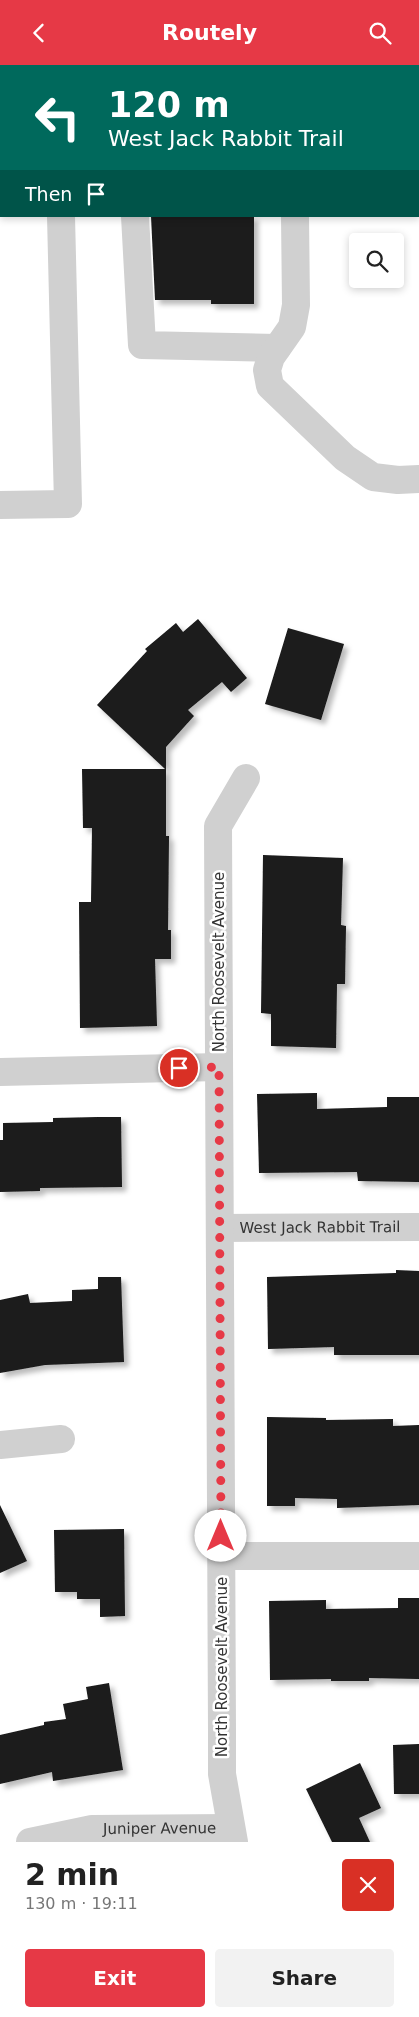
<!DOCTYPE html>
<html lang="en">
<head>
<meta charset="utf-8">
<style>
	:root { --surface:#fff; --page:#f2f2f2; --text:#222; --muted:#767676; --accent:#e63946 }
	body { margin:0; font-family:"DejaVu Sans",sans-serif; background:var(--page); color:var(--text); height:100vh; display:flex; flex-direction:column; font-size:19px; white-space:nowrap }
	* { box-sizing:border-box; margin:0 }
	p { font-size:16px; color:var(--muted) }
	.icon { flex:none; width:28px; height:28px; fill:none; stroke:currentColor; stroke-width:2; stroke-linecap:round; stroke-linejoin:round }
	.map { position:relative; height:1777px; overflow:hidden }
	.side { display:flex; flex-direction:column; background:var(--surface); flex:1 }
	.side>* { flex:none }
	.hud { position:absolute; left:0px; top:0px; width:420px; height:152px; box-shadow:0 2px 8px #0003; background:#00695c; color:#fff; overflow:hidden }
	.fabs { position:absolute; left:349px; top:168px; display:grid; gap:10px }
	.fabs a { display:grid; place-items:center; width:55px; height:55px; border-radius:5px; background:var(--surface); box-shadow:0 2px 8px #0003; font-size:25px }
	.pin { position:absolute; display:grid; place-items:center; width:42px; height:42px; color:#fff; margin:-21px; border:2px solid #fff; border-radius:50%; box-shadow:0 1px 5px #0007 }
	.me { position:absolute; width:55px; margin:-28px; rotate:0deg; stroke-linejoin:round; filter:drop-shadow(0 0 4px #0008) }
	.turn { display:flex; align-items:center; gap:18px; height:105px; padding:0 25px; font-size:22px }
	.turn .icon { width:65px; height:65px; stroke-width:2.5 }
	.turn b { display:block; font-size:35px; line-height:42px }
	.then { display:flex; align-items:center; height:48px; padding:0 25px; background:#0003; gap:10px; font-size:19px }
	.round { display:grid; place-items:center; flex:none; width:52px; height:52px; border-radius:5px; background:var(--page) }
	.headline { display:flex; align-items:center; justify-content:space-between; height:85px; padding:0 25px }
	h1 { font-size:30px; font-weight:700; line-height:38px }
	.cta { display:flex; gap:10px; margin-top:auto; padding:10px 25px }
	.cta a { flex:1; height:58px; border-radius:5px; background:var(--accent); color:#fff; font-size:20px; font-weight:700; line-height:58px; text-align:center }
	.cta a+a { background:var(--page); color:var(--text) }
	header { display:flex; justify-content:space-between; align-items:center; height:65px; padding:0 25px; background:var(--accent); color:#fff; font-size:22px; font-weight:700 }
	.map>svg:first-child { display:block }
	.building { fill:#1a1a1a; filter:url(#shadow) }
	.lines { fill:none; stroke-linecap:round; stroke-linejoin:round }
	.minor { stroke:#d0d0d0; stroke-width:28 }
	.route { stroke:#e63946; stroke-width:9; stroke-dasharray:0 16.2 }
	.labels { text-anchor:middle; dominant-baseline:central; stroke-width:5; stroke-linejoin:round; paint-order:stroke }
	.street-label { font-size:15px; fill:#333; stroke:#fff }
</style>
</head>
<body>
<header><svg class="icon" aria-label="back" viewBox="0 0 24 24"><path d="M15 5l-7 7 7 7"/></svg>Routely<svg class="icon" aria-label="search" viewBox="0 0 24 24"><circle cx="10" cy="10" r="6"/><path d="M15 15l6 6"/></svg></header>
<div class="map">
<svg width="419" height="1777" viewBox="0 0 419 1777">
	<defs>
		<filter id="shadow"><feDropShadow dx="4.5" dy="4.5" stdDeviation="2.5" flood-color="#0004"/></filter>
	</defs>
	<rect width="100%" height="100%" fill="#fff"/>
	<!-- building -->
	<path class="building" d="M 151,151 L 254,151 L 254,239 L 211,239 L 211,235 L 155,235 Z
		M 198,554 L 247,613 L 231,627 L 222,617 L 188,645 L 194,651 L 166,682 L 166,771 L 169,771 L 168,865 L 171,865 L 171,894 L 155,894 L 157,961 L 80,963 L 79,837 L 91,837 L 92,763 L 83,763 L 82,704 L 165,704 L 97,640 L 147,586 L 145,584 L 176,558 L 183,567 Z
		M 288,563 L 344,579 L 321,655 L 265,639 Z
		M 263,790 L 343,793 L 341,860 L 346,861 L 345,919 L 337,919 L 336,983 L 271,981 L 271,949 L 261,948 Z
		M 317,1028 L 317,1044 L 387,1042 L 387,1032 L 419,1032 L 419,1117 L 358,1116 L 357,1107 L 259,1108 L 257,1029 Z
		M 98,1052 L 121,1052 L 122,1122 L 40,1123 L 40,1126 L 0,1127 L 0,1075 L 3,1075 L 3,1058 L 53,1057 L 53,1053 Z
		M 396,1205 L 419,1206 L 419,1290 L 334,1290 L 334,1282 L 268,1284 L 267,1212 L 396,1208 Z
		M 98,1212 L 121,1212 L 124,1297 L 45,1300 L 0,1308 L 0,1235 L 28,1229 L 30,1238 L 72,1236 L 72,1225 L 98,1224 Z
		M 267,1352 L 326,1353 L 326,1355 L 393,1354 L 393,1361 L 419,1360 L 419,1440 L 337,1443 L 337,1434 L 295,1433 L 295,1441 L 267,1441 Z
		M 0,1440 L 27,1496 L 0,1508 Z
		M 124,1464 L 125,1551 L 100,1552 L 100,1534 L 77,1534 L 77,1527 L 55,1527 L 54,1465 Z
		M 398,1533 L 419,1533 L 419,1614 L 369,1613 L 369,1616 L 331,1616 L 331,1614 L 270,1615 L 269,1536 L 326,1535 L 326,1544 L 398,1543 Z
		M 109,1618 L 123,1705 L 53,1716 L 52,1707 L 0,1719 L 0,1670 L 44,1660 L 44,1657 L 66,1654 L 63,1639 L 88,1634 L 86,1622 Z
		M 419,1679 L 419,1729 L 394,1729 L 393,1680 Z
		M 360,1698 L 381,1743 L 359,1753 L 370,1777 L 332,1777 L 306,1724 Z"/>
	<g class="lines">
		<!-- minor -->
		<g class="minor">
			<path d="M 0,51 L 1,51"/>
			<path d="M 0,127 L 1,127"/>
			<path d="M 135,151 L 142,280 L 277,283"/>
			<path d="M 295,151 L 296,240 L 292,262 L 271,292 L 267,305 L 270,321 L 345,393 L 373,412 L 398,415 L 419,414"/>
			<path d="M 0,440 L 68,439 L 61,151"/>
			<path d="M 0,1007 L 219,1002"/>
			<path id="s1" d="M 220,1163 L 419,1162"/>
			<path d="M 0,1380 L 61,1374"/>
			<path d="M 222,1491 L 419,1491"/>
			<path id="s2" d="M 30,1777 L 92,1764 L 231,1763"/>
			<path d="M 234,1777 L 222,1709 L 222,1668 L 218,761 L 246,713"/>
		</g>
	</g>
	<g class="lines">
		<!-- route -->
		<path class="route" d="M 179,1003 L 219,1002 L 221,1471"/>
	</g>
	<g class="labels">
		<!-- street labels -->
		<g class="street-label">
			<text transform="translate(219 897) rotate(-90)">North Roosevelt Avenue</text>
			<text stroke="none"><textPath href="#s1" startOffset="100">West Jack Rabbit Trail</textPath></text>
			<text transform="translate(222 1602) rotate(-90)">North Roosevelt Avenue</text>
			<text stroke="none"><textPath href="#s2" startOffset="131">Juniper Avenue</textPath></text>
		</g>
	</g>
</svg>
<div class="fabs">
<a><svg class="icon" aria-label="search" viewBox="0 0 24 24"><circle cx="10" cy="10" r="6"/><path d="M15 15l6 6"/></svg></a>
</div>
<div class="pin" style="left:179px;top:1003px;background:#d93025"><svg class="icon" aria-label="arrive" viewBox="0 0 24 24"><path d="M6 21V4h12l-3 4 3 4H6"/></svg></div>
<svg class="me" style="left:221px;top:1471px" viewBox="-20 -20 40 40"><circle r="19" fill="#fff"/><path d="M0-13L10 11 0 6-10 11z" fill="#e63946"/></svg>
<div class="hud">
<div class="turn"><svg class="icon" aria-label="left" viewBox="0 0 24 24"><path d="M17 20v-9H6M10 6l-5 5 5 5"/></svg><div><b>120 m</b>West Jack Rabbit Trail</div></div>
<div class="then">Then<svg class="icon" aria-label="arrive" viewBox="0 0 24 24"><path d="M6 21V4h12l-3 4 3 4H6"/></svg></div>
</div>
</div>
<section class="side">
<div class="headline"><div><h1>2 min</h1><p>130 m · 19:11</p></div><a class="round" style="background:#d93025;color:#fff"><svg class="icon" aria-label="close" viewBox="0 0 24 24"><path d="M6 6l12 12M18 6L6 18"/></svg></a></div>
<div class="cta"><a>Exit</a><a>Share</a></div>
</section>
</body>
</html>
